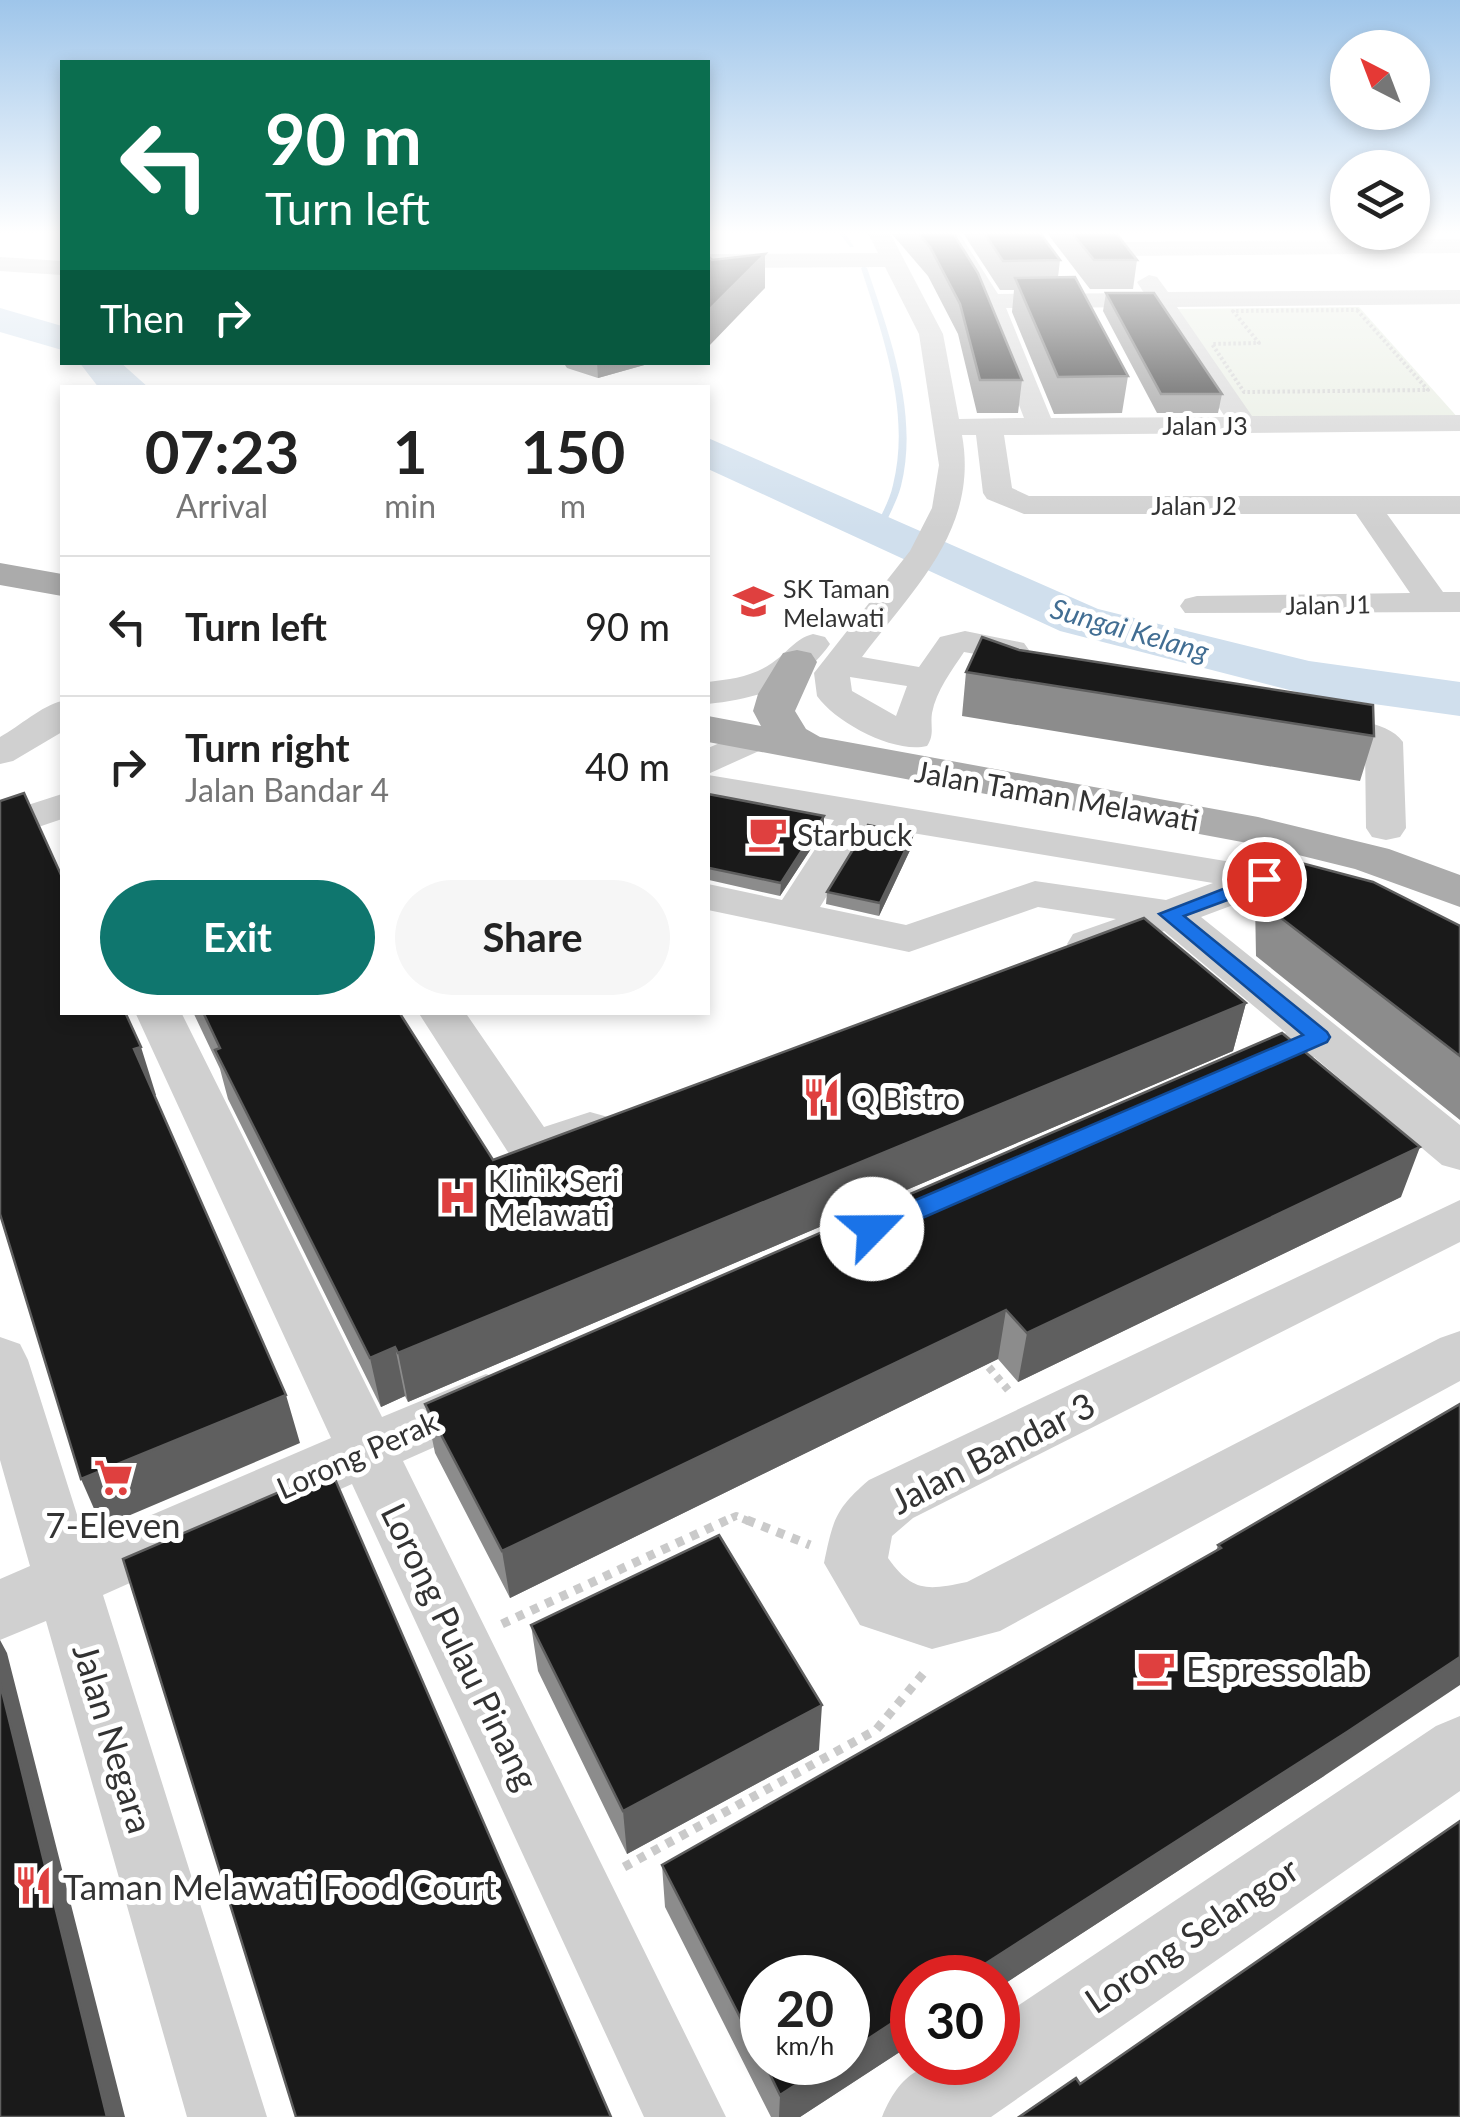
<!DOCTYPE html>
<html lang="en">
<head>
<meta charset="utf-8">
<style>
	:root { --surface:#fff; --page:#f6f6f6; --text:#222; --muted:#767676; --line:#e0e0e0; --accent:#0f766e }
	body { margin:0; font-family:Lato,sans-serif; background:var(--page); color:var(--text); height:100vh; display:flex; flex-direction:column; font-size:38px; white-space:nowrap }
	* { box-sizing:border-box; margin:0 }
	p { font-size:32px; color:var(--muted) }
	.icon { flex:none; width:55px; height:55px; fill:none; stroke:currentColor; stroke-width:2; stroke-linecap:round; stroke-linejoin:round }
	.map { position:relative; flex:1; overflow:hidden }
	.panel { position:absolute; left:60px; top:385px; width:650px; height:630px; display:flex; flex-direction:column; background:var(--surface); border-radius:0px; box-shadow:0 5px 15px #0003 }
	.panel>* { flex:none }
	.hud { position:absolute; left:60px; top:60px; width:650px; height:305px; border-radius:0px; box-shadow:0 5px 15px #0003; background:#0b6e4f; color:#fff; overflow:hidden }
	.needle { width:65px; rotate:318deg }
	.controls { position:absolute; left:1330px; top:30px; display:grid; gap:20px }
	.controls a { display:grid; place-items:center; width:100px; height:100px; border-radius:50%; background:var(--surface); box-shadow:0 5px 15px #0003; font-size:50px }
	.speed { position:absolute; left:740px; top:1955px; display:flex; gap:20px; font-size:50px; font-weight:700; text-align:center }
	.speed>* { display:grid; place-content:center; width:130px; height:130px; border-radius:50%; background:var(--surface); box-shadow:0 5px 15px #0003; line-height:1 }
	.speed small { font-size:25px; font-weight:400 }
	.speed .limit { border:15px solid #d22; background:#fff; color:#111 }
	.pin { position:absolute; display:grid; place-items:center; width:85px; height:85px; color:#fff; margin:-42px; border:5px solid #fff; border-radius:50%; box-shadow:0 2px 10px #0007 }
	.me { position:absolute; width:110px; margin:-55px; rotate:67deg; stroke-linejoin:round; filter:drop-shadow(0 0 8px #0008) }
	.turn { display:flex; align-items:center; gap:35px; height:210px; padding:0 40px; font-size:45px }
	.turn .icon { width:130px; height:130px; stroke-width:2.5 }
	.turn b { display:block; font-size:70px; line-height:85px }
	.then { display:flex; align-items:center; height:95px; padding:0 40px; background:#0003; gap:20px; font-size:38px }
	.eta { display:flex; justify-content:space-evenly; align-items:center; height:170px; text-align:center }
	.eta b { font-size:60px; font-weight:700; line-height:70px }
	.cta { display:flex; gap:20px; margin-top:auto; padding:20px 40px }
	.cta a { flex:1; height:115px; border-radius:60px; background:var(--accent); color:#fff; font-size:40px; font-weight:700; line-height:115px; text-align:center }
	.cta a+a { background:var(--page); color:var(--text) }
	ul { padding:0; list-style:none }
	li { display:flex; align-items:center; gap:30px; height:140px; padding:0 40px; border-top:2px solid var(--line) }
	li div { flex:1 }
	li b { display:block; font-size:38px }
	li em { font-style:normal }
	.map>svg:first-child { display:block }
	.green { fill:#e5ebdf }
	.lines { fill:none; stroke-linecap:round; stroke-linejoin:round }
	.stream { fill:#d0dfed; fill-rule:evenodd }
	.river { fill:#d0dfed; fill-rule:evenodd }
	.path-far2 { stroke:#cacaca; stroke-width:4; stroke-dasharray:2.5 2.5; stroke-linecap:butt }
	.path-far1 { stroke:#cacaca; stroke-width:8; stroke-dasharray:6 6; stroke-linecap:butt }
	.path { stroke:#cacaca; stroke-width:9; stroke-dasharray:8 8; stroke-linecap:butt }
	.minor { fill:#d0d0d0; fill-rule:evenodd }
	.major { fill:#ababab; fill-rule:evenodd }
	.wall { fill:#8c8c8c; fill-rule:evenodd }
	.shaded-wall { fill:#5f5f5f }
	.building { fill:#1a1a1a; stroke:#5f5f5f; stroke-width:2.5 }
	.route { fill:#1a73e8; stroke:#114b97; stroke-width:2.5 }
	.labels { text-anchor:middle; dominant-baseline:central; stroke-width:10; stroke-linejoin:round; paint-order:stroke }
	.far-street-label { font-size:25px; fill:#333; stroke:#fff }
	.far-poi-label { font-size:25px; fill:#333; stroke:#fff; text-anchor:start }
	.far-water-label { font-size:28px; font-style:italic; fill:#426e93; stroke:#fff }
	.street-label { font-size:30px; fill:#333; stroke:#fff }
	.poi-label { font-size:30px; fill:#333; stroke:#fff; text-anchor:start }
	.near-street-label { font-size:35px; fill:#333; stroke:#fff }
	.near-poi-label { font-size:35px; fill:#333; stroke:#fff; text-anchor:start }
</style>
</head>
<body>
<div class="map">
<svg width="1460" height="2117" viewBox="0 0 1460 2117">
	<rect width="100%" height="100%" fill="#fff"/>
	<!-- green -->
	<path class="green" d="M 1359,307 L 1460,420 L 1253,423 L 1178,309 Z"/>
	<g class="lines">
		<!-- stream -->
		<path class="stream" d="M 839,233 L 845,233 L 854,247 L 850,247 Z
			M 864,266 L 867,268 C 890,336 919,414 901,486 C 897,501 889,515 883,529 L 879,531 L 875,529 C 881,515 890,500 893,485 C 911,413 883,336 861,268 Z"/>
		<!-- river -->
		<path class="river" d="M 0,308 L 62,326 L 62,350 L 0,332 Z
			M 79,362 L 120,362 L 149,388 L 99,388 Z
			M 708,438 L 1098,609 L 1309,661 L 1460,682 L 1460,716 L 1309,695 L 1060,631 L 708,469 Z"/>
		<!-- path-far2 -->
		<path class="path-far2" d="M 1357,310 L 1428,390 L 1244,392 L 1212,344 L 1259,343 L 1233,311 Z"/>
		<!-- path-far1 -->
		<path class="path-far1" d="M 981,1358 L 1009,1391
			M 721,1523 L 736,1516 L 753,1523"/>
		<!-- path -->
		<path class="path" d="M 747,1520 L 810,1545
			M 502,1624 L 727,1520
			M 624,1867 L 876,1730 L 928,1668"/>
		<!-- minor -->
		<path class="minor" d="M 868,233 L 890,233 L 943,334 L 959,419 L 1024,418 L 979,301 L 937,233 L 959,233 L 998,294 L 1144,293 L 1137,282 L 1149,275 L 1157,277 L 1168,292 L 1460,290 L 1460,304 L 1177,307 L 1252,416 L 1460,415 L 1460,431 L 1004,435 L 1012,488 L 1029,496 L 1460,496 L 1460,514 L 1387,514 L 1443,592 L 1460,592 L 1460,612 L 1185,613 L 1180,606 L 1185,599 L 1197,596 L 1410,593 L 1356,514 L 1024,514 L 987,499 L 983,493 L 976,435 L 962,435 C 979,529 914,588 862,657 L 919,667 L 940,637 L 965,631 L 1024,643 L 1029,650 L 1022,671 L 1026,676 L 1021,684 C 1005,687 996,686 986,672 L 992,657 L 964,652 C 952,670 936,691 932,713 C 930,726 935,734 927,746 C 895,754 836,723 817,696 L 814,673 L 910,551 L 932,508 L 939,465 L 919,334 L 885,267 L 708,268 L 708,254 L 878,253 ZM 1153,307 L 1225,417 L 1051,418 L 1006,308 ZM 850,677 L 907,686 L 896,716 L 852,691 Z
			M 1460,239 L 1460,253 L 1123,256 L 1112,249 L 1123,242 Z
			M 0,257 L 62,261 L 62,275 L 0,271 Z
			M 813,634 L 825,637 L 830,644 C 801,686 756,699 708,704 L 708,682 C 731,679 752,677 772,663 C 787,653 796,638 813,634 Z
			M 62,701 L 62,732 L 13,761 L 0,764 L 0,737 C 20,726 41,706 62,701 Z
			M 1311,715 C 1338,719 1386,718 1403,742 L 1406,828 L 1400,837 L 1386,840 L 1372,837 L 1366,828 L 1365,747 L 1298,734 L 1292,726 L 1298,718 Z
			M 757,727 L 770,730 L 776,738 L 770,746 L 708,774 L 708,748 Z
			M 708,775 L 1279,870 L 1285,879 L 1279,888 L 1201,917 L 1460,1125 L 1460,1170 L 1442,1165 L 1314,1057 L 1240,1087 L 1223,1082 L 1216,1071 L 1223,1060 L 1286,1033 L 1164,931 L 1089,958 L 1073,954 L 1067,944 L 1073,934 L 1116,919 L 1038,907 L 909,952 L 708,910 L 708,884 L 782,900 L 834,820 L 708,799 ZM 870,826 L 1213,883 L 1166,900 L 1035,881 L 906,925 L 820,907 Z
			M 62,794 L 62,819 L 0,840 L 0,814 Z
			M 135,1012 L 181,1012 L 382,1417 L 486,1374 L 507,1381 L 515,1398 L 507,1415 L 403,1461 L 726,2117 L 644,2117 L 352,1484 L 103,1595 L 267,2117 L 187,2117 L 46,1621 L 0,1640 L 0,1579 L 30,1566 L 0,1460 L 0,1337 L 20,1344 L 28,1360 L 86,1543 L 331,1438 Z
			M 418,1012 L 465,1012 L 544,1127 L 590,1112 L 608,1117 L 615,1129 L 608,1141 L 551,1163 L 533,1168 L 515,1163 Z
			M 1460,1200 L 1460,1242 L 913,1518 L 892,1536 L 888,1558 C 913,1593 928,1590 967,1582 L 1440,1338 L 1460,1331 L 1460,1381 L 1000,1631 L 932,1649 L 860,1625 L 824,1563 C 833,1520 835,1509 869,1480 Z
			M 1460,1716 L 1460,1791 L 991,2117 L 882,2117 C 907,2056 940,2062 998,2062 L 998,2019 L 1436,1726 Z"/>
		<!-- major -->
		<path class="major" d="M 0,563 L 62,574 L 62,596 L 0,585 Z
			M 797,650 L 811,653 L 817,662 L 795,711 L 806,729 L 820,737 L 1258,817 L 1389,849 L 1460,875 L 1460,907 L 1355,869 L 1258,845 L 708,742 L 708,716 L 761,726 L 753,711 L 758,694 L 783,653 Z"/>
	</g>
	<!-- wall -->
	<path class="wall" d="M 891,233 L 953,233 L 1022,380 L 1018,413 L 977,413 L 958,334 L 928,276 Z
		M 963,233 L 1040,233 L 1060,260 L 1058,277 L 1128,376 L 1122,413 L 1054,414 L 1012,312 L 1014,290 L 1000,290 Z
		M 1047,233 L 1116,233 L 1137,260 L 1133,289 L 1090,289 Z
		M 1106,293 L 1222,394 L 1218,413 L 1157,413 L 1103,311 Z
		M 563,362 L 655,362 L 598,378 L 567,368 Z
		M 1019,650 L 1374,736 L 1360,781 L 962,716 L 966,672 Z
		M 708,794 L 824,816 L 824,829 L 780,896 L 709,880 L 708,882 Z
		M 913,834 L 912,846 L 879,916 L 826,904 L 827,892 Z
		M 1267,854 L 1460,926 L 1460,1120 L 1256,956 L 1255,901 Z
		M 1246,1003 L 1233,1051 L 408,1402 L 405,1396 L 381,1407 L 228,1099 L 220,1069 L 193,1012 L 399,1012 L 493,1160 Z
		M 1401,1197 L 1018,1382 L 998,1359 L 510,1598 L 435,1453 L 425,1404 Z
		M 1460,1404 L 1324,1776 L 998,1988 L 998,1978 L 912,2044 L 800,2117 L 771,2117 L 665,1907 L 662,1865 L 1216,1551 L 1218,1545 ZM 762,1978 L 848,2062 L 762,2062 Z
		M 531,1625 L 819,1750 L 627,1854 L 538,1671 Z"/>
	<!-- shaded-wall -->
	<path class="shaded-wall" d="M 765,254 L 765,288 L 708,347 L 708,311 Z
		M 597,362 L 655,362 L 598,378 Z
		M 824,816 L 824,829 L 780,896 L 781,883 Z
		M 913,834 L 912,846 L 879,916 L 880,903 Z
		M 1246,1003 L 1233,1051 L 408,1402 L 398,1353 Z
		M 141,1047 L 156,1095 L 149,1098 L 134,1049 Z
		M 1420,1147 L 1401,1197 L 1018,1382 L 1027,1333 Z
		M 1006,1310 L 998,1359 L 510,1598 L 502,1551 Z
		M 395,1347 L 405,1396 L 381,1407 L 370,1358 Z
		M 286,1395 L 300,1443 L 102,1527 L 81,1479 Z
		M 0,1640 L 7,1653 L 125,2117 L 107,2117 L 0,1683 Z
		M 1460,1657 L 1460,1685 L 1324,1776 L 998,1988 L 998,1978 L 963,1978 Z
		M 822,1705 L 819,1750 L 627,1854 L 623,1811 Z
		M 912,2010 L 912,2044 L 800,2117 L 779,2117 L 780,2095 L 831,2062 L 848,2062 L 848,2052 Z"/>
	<!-- building -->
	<path class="building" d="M 918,233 L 953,233 L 978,273 L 1022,380 L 980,380 L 960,304 L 930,247 Z
		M 984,233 L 1040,233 L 1060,260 L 1003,261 Z
		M 1072,233 L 1116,233 L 1137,260 L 1094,260 Z
		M 765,254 L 708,311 L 708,256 L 712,260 Z
		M 1075,277 L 1128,376 L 1058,377 L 1015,278 Z
		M 1106,293 L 1154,293 L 1222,394 L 1161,394 Z
		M 982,637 L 1019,650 L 1373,705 L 1374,736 L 966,672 Z
		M 24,793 L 62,877 L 62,1012 L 125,1012 L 141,1047 L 134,1049 L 286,1395 L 81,1479 L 0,1214 L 0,801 Z
		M 708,794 L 824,816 L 781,883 L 709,868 L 708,870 Z
		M 868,825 L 913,834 L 880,903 L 827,892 Z
		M 1267,854 L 1373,882 L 1460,926 L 1460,1056 L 1268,908 Z
		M 1144,918 L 1246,1003 L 398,1353 L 395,1347 L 370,1358 L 215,1050 L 220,1048 L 203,1012 L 399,1012 L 493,1160 Z
		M 1282,1033 L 1420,1147 L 1027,1333 L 1006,1310 L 502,1551 L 425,1404 Z
		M 1460,1404 L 1460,1657 L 1347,1732 L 963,1978 L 912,1978 L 912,2010 L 848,2052 L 848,1978 L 762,1978 L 762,2060 L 662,1865 L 1221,1548 L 1218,1545 Z
		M 331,1470 L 611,2117 L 296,2117 L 123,1559 Z
		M 719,1535 L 822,1705 L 623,1811 L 531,1625 Z
		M 0,1683 L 107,2117 L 0,2117 Z
		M 1460,1821 L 1460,2117 L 1019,2117 L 1076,2078 L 1080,2084 Z
		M 764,2062 L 831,2062 L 780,2095 Z"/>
	<!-- sky -->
	<linearGradient id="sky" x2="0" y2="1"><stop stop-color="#9ec5ea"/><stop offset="0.44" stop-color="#fff"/><stop offset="1" stop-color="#fff" stop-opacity="0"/></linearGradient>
	<rect width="1460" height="529" fill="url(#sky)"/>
	<!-- route -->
	<path class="route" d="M 1264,873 L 1271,875 L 1271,884 L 1184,916 L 1327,1032 L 1330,1037 L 1327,1042 L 881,1236 L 864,1236 L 860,1229 L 864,1222 L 1303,1035 L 1159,914 Z"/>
	<!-- icons -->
	<defs>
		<symbol id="school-bare" viewBox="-9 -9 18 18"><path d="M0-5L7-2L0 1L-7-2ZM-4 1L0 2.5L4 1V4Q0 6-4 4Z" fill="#df403f" stroke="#fff" stroke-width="2.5" paint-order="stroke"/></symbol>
		<symbol id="cafe-bare" viewBox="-9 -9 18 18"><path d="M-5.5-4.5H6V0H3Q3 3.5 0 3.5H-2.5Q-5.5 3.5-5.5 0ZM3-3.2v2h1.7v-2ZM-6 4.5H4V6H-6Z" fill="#df403f" stroke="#fff" stroke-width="2.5" paint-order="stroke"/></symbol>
		<symbol id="restaurant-bare" viewBox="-9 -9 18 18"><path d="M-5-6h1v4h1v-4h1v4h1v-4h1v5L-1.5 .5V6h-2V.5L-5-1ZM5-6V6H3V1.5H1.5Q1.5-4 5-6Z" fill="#df403f" stroke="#fff" stroke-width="2.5" paint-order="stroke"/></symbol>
		<symbol id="hospital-bare" viewBox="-9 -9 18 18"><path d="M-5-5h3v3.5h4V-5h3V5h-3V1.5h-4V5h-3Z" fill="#df403f" stroke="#fff" stroke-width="2.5" paint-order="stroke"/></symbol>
		<symbol id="supermarket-bare" viewBox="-9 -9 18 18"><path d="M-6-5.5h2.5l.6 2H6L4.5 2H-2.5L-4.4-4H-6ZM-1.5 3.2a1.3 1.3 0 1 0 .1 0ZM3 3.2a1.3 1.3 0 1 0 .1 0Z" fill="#df403f" stroke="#fff" stroke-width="2.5" paint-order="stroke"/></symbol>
	</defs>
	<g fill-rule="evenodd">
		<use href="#school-bare" x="726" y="574" width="55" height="55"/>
		<use href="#cafe-bare" x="740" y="806" width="55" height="55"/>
		<use href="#restaurant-bare" x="794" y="1070" width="55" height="55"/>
		<use href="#hospital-bare" x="430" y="1170" width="55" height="55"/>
		<use href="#supermarket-bare" x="86" y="1450" width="55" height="55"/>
		<use href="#cafe-bare" x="1128" y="1640" width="55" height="55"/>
		<use href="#restaurant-bare" x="6" y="1858" width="55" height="55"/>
	</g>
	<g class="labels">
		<!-- far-street labels -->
		<g class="far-street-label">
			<text x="1205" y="425">Jalan J3</text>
			<text x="1194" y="505">Jalan J2</text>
			<text transform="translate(1328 604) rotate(-1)">Jalan J1</text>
		</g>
		<!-- far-poi labels -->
		<g class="far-poi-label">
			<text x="783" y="588">SK Taman<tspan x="783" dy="29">Melawati</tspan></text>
		</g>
		<!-- far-water labels -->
		<g class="far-water-label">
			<text transform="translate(1130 629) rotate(16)">Sungai Kelang</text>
		</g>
		<!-- street labels -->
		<g class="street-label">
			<text transform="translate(1057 795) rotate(10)">Jalan Taman Melawati</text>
			<text transform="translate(357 1454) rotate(-24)">Lorong Perak</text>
		</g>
		<!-- poi labels -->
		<g class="poi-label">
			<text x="797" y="834">Starbuck</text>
			<text x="851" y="1098">Q Bistro</text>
			<text x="488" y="1180">Klinik Seri<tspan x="488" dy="34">Melawati</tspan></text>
		</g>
		<!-- near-street labels -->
		<g class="near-street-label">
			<text transform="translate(992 1452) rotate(-27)">Jalan Bandar 3</text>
			<text transform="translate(461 1646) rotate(64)">Lorong Pulau Pinang</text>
			<text transform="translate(114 1738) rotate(73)">Jalan Negara</text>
			<text transform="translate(1191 1934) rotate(-34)">Lorong Selangor</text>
		</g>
		<!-- near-poi labels -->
		<g class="near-poi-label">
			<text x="113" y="1524" text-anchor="middle">7-Eleven</text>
			<text x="1186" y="1668">Espressolab</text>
			<text x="63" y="1886">Taman Melawati Food Court</text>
		</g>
	</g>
</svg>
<div class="controls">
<a><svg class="needle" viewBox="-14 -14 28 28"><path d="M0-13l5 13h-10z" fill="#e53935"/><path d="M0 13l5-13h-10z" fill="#767676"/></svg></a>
<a><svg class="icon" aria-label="layers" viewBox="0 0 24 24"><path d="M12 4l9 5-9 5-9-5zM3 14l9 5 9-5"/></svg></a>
</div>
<div class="speed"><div>20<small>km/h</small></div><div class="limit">30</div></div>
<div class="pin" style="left:1264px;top:879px;background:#d93025"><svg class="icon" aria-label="arrive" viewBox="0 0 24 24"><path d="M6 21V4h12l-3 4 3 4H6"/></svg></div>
<svg class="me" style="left:872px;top:1229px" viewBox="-20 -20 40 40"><circle r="19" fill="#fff"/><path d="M0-13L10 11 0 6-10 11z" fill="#1a73e8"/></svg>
<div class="hud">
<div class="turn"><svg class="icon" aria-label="left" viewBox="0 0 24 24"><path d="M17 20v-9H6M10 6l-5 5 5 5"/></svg><div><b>90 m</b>Turn left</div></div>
<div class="then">Then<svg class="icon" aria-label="right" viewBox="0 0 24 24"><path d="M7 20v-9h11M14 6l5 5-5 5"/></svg></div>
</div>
<section class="panel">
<div class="eta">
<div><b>07:23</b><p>Arrival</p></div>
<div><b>1</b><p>min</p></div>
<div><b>150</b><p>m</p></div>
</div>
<ul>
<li><svg class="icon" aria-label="left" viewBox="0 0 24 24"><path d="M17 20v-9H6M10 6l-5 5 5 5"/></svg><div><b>Turn left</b></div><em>90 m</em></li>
<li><svg class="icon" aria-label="right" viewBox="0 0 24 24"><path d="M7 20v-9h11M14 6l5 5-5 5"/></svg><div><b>Turn right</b><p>Jalan Bandar 4</p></div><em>40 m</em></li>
</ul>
<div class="cta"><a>Exit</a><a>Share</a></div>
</section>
</div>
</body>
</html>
